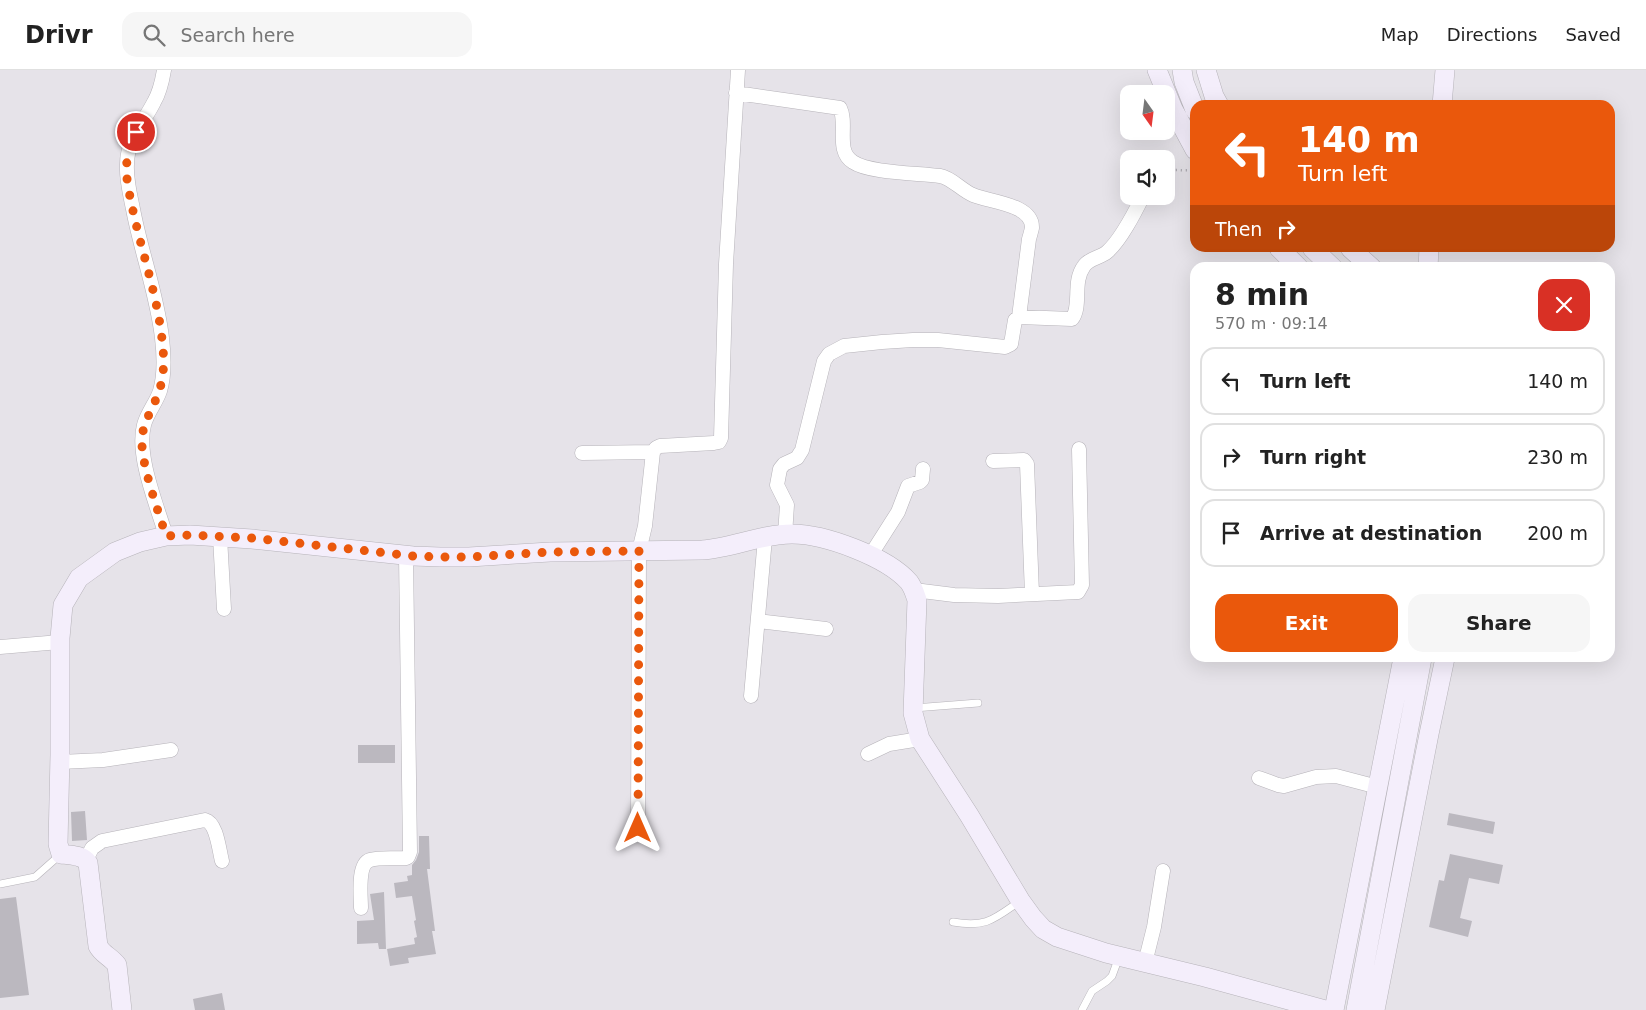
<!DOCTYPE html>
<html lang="en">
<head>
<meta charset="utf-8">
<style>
	:root { --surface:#fff; --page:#f6f6f6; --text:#222; --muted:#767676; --line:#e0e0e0; --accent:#ea580c }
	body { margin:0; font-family:"DejaVu Sans",sans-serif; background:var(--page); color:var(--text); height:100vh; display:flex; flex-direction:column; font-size:19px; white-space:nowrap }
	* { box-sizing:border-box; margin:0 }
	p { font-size:16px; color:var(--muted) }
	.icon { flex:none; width:28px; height:28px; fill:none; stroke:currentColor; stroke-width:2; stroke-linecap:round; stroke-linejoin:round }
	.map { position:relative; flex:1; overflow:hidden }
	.drawer { position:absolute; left:1190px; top:192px; width:425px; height:400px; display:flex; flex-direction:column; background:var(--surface); border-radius:15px; box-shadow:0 5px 20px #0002 }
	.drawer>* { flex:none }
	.guide { position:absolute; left:1190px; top:30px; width:425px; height:152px; border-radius:15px; box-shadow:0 5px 20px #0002; background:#ea580c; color:#fff; overflow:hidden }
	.needle { width:32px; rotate:166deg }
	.controls { position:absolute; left:1120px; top:15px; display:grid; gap:10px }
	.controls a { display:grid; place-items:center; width:55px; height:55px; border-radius:10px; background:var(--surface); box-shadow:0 5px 20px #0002; font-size:25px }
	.pin { position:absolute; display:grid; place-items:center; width:42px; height:42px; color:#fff; margin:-21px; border:2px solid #fff; border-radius:50%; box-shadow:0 1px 5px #0007 }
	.me { position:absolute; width:55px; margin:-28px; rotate:0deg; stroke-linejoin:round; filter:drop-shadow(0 0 4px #0008) }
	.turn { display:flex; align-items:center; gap:18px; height:105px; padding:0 25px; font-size:22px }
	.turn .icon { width:65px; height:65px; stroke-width:2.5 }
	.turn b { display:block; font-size:35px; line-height:42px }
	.then { display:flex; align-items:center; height:48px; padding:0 25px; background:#0003; gap:10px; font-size:19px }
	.round { display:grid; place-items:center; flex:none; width:52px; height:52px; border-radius:15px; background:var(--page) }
	.overview { display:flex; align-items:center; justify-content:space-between; height:85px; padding:0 25px }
	h1 { font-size:30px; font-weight:800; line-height:38px }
	.button { display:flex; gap:10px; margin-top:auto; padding:10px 25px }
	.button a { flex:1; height:58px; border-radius:15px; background:var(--accent); color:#fff; font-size:20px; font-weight:800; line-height:58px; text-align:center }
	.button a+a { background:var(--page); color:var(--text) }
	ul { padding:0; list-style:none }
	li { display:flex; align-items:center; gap:15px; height:68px; margin:0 10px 8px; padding:0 15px; border:2px solid var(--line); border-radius:15px }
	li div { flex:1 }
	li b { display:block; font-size:19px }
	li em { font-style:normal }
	header { display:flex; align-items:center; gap:30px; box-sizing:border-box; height:70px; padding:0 25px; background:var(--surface); border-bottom:1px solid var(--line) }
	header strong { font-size:24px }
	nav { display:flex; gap:28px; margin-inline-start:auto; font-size:18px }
	.search { width:350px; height:45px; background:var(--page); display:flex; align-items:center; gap:12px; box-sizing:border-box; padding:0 18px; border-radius:15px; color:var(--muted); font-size:19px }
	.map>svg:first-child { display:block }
	.building { fill:#bbb8bf }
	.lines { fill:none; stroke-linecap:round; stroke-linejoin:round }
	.lane-casing { stroke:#b6b3b9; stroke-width:8 }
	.street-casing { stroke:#b6b3b9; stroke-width:15 }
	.secondary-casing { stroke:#b6b3b9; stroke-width:20 }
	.path { stroke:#a4a1a7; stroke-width:2.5; stroke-dasharray:1 4; stroke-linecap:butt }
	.lane { stroke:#fff; stroke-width:7 }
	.street { stroke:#fff; stroke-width:14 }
	.secondary { stroke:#f4eefb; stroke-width:19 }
	.route { stroke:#ea580c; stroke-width:9; stroke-dasharray:0 16.2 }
</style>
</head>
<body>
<header>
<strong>Drivr</strong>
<div class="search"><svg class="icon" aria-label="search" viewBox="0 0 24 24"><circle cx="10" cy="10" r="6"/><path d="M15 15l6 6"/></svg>Search here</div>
<nav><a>Map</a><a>Directions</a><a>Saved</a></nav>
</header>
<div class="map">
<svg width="1646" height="940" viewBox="0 0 1646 940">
	<rect width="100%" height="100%" fill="#e6e3e9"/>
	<!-- building -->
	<path class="building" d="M 358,675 L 395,675 L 395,693 L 358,693 Z
		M 85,741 L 87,770 L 72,771 L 71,742 Z
		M 1449,743 L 1495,752 L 1493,764 L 1447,755 Z
		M 419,766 L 429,766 L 430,799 L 427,799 L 435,861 L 432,861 L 436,884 L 408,888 L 409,893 L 390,896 L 387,879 L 415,874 L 414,868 L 417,867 L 414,851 L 416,850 L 412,826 L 396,828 L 394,813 L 408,811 L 407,806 L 412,805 L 412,795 L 416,790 L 419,782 Z
		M 1450,784 L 1503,795 L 1499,814 L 1469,808 L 1460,848 L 1472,851 L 1468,867 L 1429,857 L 1439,810 L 1444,811 Z
		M 384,822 L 386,879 L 379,879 L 378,873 L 357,874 L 357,851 L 374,850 L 370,824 Z
		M 16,827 L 29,925 L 0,928 L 0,829 Z
		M 222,923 L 225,940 L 195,940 L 193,929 Z"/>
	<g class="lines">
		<defs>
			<path id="lane" d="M 914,638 L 978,633
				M 0,814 L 35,807 L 61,784
				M 953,852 C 986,858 994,849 1020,831
				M 1082,940 L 1092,921 L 1107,911 L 1112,906 L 1119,887"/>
			<path id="street" d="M 164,0 C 162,12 160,22 154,32 C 144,52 127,70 127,94 C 126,109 130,124 133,139 C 141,182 157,224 162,268 C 164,285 165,304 160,321 C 156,333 147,343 144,355 C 136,386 157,435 166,466
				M 736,23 L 840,38 C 848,54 835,81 853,92 C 869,103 918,103 940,106 C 952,108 961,120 973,125 C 989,132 1033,134 1032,158 C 1031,162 1030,166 1029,169 L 1019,247
				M 582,383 L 653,382
				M 993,391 L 1024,390 L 1027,394 L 1032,524
				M 785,465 L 787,435 L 777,415 L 780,399 L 784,394 L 797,388 L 802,380 L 824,291 L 829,284 L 844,276 L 882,272 L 913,270 L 938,270 L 1005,277 L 1011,274 L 1015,250 L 1019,247 L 1072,249 C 1082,236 1072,212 1084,196 C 1089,188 1100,188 1107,182 C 1121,170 1135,142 1143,126
				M 220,467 L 224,539
				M 870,486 L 898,442 L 908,416 L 920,412 L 922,410 L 923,399
				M 914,520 L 954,525 L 998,526 L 1078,522 L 1082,515 L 1079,379
				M 758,551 L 826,559
				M 0,577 L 60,572
				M 751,626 L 765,468
				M 868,684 L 889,674 L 920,669
				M 60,692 L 103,690 L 171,680
				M 1259,708 L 1278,715 L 1284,716 L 1316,707 L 1336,706 L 1378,717
				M 638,758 L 639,481 L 645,456 L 653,382 L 656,378 L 660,376 L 714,373 L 719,372 L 721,368 L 726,194 L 738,0
				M 86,790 L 92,778 L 102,771 L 205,750 C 217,753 219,780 222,791
				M 361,838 C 361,827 357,794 370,790 C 380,787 396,789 406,788 L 408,787 L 410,782 L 406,485
				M 1145,893 L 1154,857 L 1163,801"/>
			<path id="secondary" d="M 1157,0 L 1173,39 L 1195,80
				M 1182,0 L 1184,12 L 1195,40
				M 1206,0 L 1214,26 L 1219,35
				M 1442,35 L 1445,0
				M 1279,178 L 1299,198
				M 1312,178 L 1333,198
				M 1350,178 L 1372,198
				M 1428,198 L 1429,178
				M 122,940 L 117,895 C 111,887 102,884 98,876 L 88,793 C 83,785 70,785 61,784 L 58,774 L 60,685 L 60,568 L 63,535 L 79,508 L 115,482 L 140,472 L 166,466 L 190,465 L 252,469 L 413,486 L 440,487 L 469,487 L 550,482 L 702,480 C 732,478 761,464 792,464 C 825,464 887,487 909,512 C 913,517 915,524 917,530 L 913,643 L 920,669 L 969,745 L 1020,830 L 1033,848 L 1043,859 L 1057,867 L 1106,883 L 1205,907 L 1325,940
				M 1334,940 L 1403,588
				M 1356,940 L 1422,588
				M 1375,940 L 1429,664 L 1445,588"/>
		</defs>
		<!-- lane casing -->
		<use href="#lane" class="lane-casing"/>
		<!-- street casing -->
		<use href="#street" class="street-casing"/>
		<!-- secondary casing -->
		<use href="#secondary" class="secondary-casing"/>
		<!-- path -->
		<path class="path" d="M 1166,102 C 1176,98 1185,102 1195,99"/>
		<!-- lane -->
		<use href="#lane" class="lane"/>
		<!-- street -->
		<use href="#street" class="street"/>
		<!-- secondary -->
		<use href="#secondary" class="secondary"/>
	</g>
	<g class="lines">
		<!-- route -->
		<path class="route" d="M 136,62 C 131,71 128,81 127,91 C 125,105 129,122 132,136 C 141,180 157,224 162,269 C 164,285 165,305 159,321 C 154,337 144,350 142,367 C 140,392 158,440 166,466 L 190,465 L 252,468 L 413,486 L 440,487 L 469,487 L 550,482 L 639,481 L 638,758"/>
	</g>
</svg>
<div class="controls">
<a><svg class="needle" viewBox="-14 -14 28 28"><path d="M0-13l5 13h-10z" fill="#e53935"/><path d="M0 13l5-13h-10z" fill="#767676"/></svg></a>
<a><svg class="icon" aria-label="sound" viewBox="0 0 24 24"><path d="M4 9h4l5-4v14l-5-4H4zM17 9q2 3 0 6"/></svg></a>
</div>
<div class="pin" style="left:136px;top:62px;background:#d93025"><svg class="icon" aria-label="arrive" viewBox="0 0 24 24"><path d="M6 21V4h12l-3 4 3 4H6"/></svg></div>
<svg class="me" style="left:638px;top:758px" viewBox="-20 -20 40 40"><path d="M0-17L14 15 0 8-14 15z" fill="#ea580c" stroke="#fff" stroke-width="4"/></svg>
<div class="guide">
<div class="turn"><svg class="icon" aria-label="left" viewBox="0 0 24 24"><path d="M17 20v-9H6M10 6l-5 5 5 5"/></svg><div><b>140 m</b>Turn left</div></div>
<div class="then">Then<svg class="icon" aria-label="right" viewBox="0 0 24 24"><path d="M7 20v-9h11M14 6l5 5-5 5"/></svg></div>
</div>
<section class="drawer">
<div class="overview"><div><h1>8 min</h1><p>570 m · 09:14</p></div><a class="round" style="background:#d93025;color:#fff"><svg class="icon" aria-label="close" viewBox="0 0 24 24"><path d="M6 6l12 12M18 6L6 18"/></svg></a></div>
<ul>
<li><svg class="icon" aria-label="left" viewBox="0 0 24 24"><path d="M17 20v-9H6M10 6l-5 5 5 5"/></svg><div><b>Turn left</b></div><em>140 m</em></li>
<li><svg class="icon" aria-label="right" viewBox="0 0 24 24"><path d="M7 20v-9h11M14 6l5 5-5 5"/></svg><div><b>Turn right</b></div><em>230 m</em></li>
<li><svg class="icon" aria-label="arrive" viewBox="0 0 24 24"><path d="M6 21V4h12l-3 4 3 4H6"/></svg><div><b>Arrive at destination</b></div><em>200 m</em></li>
</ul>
<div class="button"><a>Exit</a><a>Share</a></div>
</section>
</div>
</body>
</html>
